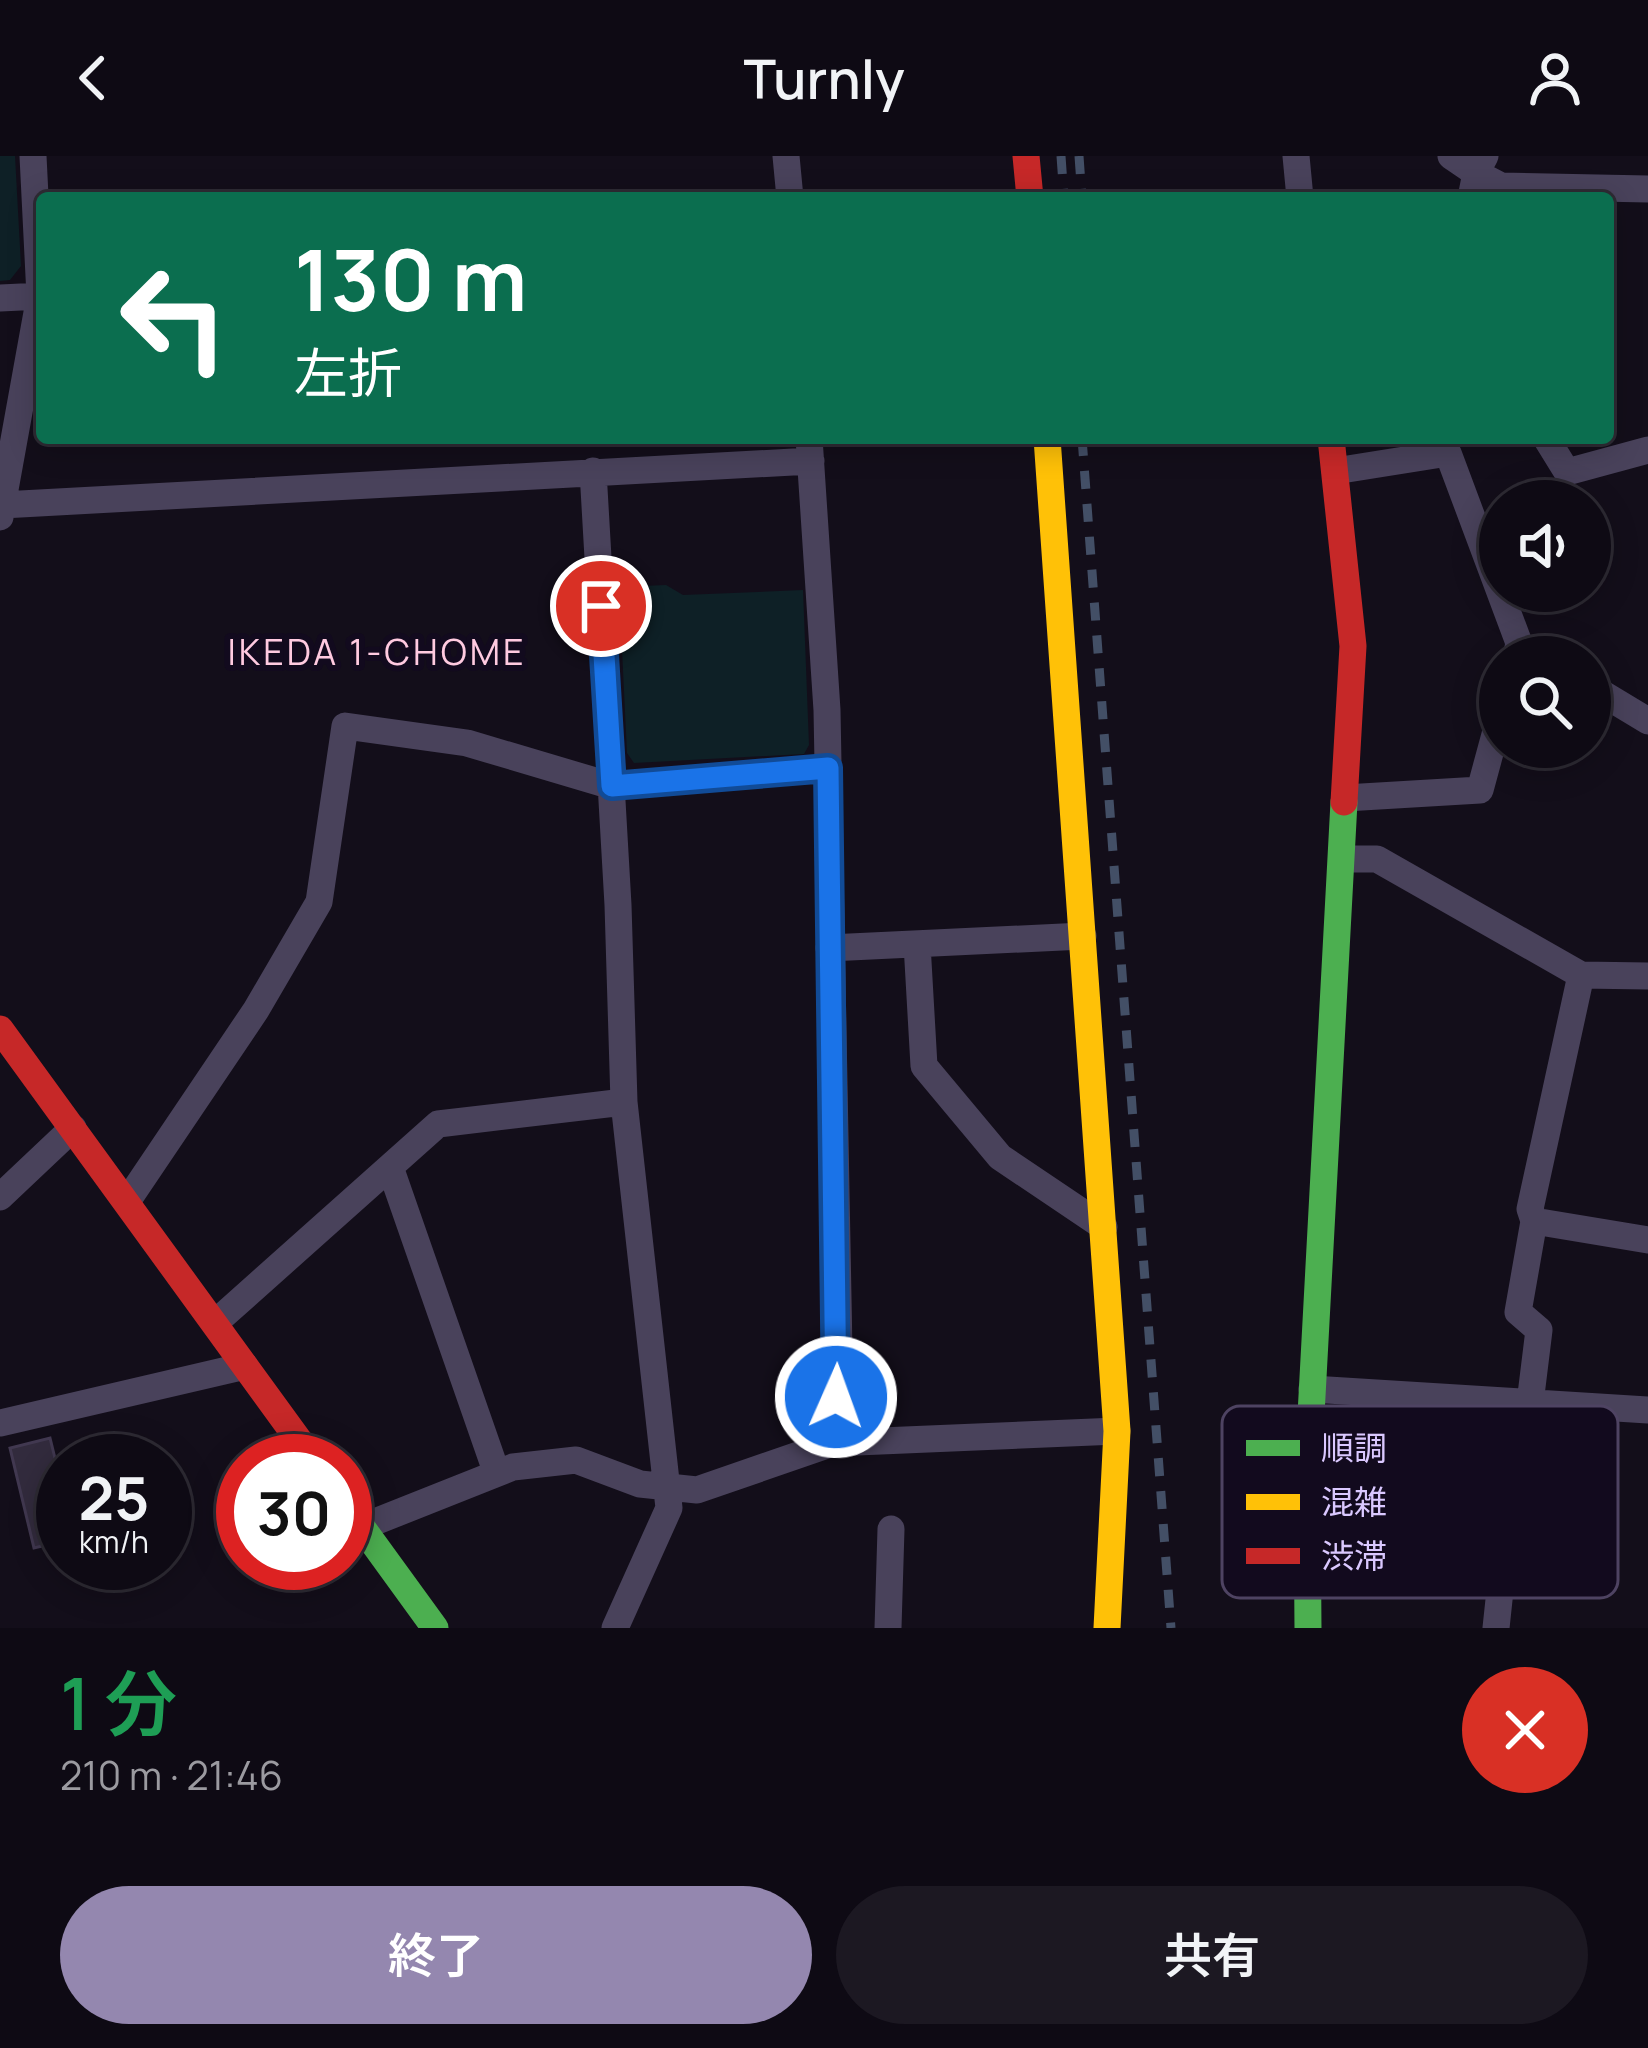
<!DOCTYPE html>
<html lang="ja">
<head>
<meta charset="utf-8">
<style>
	:root { --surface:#0e0a14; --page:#1c1822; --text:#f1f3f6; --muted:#9b9aa0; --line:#2e2b34; --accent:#9487af }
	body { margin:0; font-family:Manrope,"Noto Sans JP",sans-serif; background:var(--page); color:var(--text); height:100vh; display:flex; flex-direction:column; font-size:45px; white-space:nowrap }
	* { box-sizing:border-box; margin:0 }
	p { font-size:39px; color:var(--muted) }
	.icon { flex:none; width:66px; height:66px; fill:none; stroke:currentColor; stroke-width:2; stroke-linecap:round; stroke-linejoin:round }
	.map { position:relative; height:1472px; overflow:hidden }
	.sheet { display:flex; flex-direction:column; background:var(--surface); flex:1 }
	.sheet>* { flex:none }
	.guide { position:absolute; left:36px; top:36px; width:1578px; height:252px; border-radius:12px; box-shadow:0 6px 30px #0003,0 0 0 3px var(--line); background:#0b6e4f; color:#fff; overflow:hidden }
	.controls { position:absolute; left:1479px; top:324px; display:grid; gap:24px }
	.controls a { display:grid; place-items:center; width:132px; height:132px; border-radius:50%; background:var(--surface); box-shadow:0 6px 30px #0003,0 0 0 3px var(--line); font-size:60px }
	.speed { position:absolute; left:36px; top:1278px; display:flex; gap:24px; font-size:60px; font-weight:700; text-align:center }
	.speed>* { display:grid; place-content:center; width:156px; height:156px; border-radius:50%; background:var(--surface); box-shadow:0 6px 30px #0003,0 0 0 3px var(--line); line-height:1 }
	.speed small { font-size:30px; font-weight:400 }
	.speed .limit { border:18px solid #d22; background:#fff; color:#111 }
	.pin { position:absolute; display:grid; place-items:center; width:102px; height:102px; color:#fff; margin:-51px; border:6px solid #fff; border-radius:50%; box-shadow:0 3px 12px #0007 }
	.me { position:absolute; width:132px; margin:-66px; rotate:2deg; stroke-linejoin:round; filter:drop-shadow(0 0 9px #0008) }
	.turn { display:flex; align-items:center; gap:42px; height:252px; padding:0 60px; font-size:54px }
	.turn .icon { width:156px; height:156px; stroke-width:2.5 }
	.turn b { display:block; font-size:84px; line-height:102px }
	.round { display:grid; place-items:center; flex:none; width:126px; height:126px; border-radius:63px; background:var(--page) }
	.overview { display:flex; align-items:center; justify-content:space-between; height:204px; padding:0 60px }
	h1 { font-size:72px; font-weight:600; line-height:90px; color:#1e9e55 }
	.button { display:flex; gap:24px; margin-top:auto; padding:24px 60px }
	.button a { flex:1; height:138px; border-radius:72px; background:var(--accent); color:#fff; font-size:48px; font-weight:600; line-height:138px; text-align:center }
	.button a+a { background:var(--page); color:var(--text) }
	header { display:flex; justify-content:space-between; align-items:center; height:156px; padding:0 60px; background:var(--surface); font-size:54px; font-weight:600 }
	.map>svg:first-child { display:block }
	.green { fill:#0e2026 }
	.building { fill:#322b3d; stroke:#413850; stroke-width:3 }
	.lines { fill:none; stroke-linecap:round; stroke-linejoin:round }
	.street { stroke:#49425b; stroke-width:27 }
	.fast { stroke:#4caf50; stroke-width:27 }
	.slow { stroke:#ffc107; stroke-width:27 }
	.jam { stroke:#c62828; stroke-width:27 }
	.rail { stroke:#434f66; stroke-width:9; stroke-dasharray:18 15; stroke-linecap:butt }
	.route-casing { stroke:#114b97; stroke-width:30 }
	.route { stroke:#1a73e8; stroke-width:21 }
	.labels { text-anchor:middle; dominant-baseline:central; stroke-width:12; stroke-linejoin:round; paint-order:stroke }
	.neighbourhood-label { font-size:36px; letter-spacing:3px; fill:#ffcae0; stroke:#120a1e }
	.key { fill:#120a1e; stroke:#4e4362; stroke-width:3 }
	.key-label { font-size:33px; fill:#dac8ff }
</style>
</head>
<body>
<header><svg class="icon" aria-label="back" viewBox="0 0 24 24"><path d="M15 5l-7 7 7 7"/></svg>Turnly<svg class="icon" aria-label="person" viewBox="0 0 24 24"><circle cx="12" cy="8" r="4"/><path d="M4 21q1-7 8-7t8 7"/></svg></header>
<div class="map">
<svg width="1648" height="1472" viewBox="0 0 1648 1472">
	<rect width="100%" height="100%" fill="#130e1a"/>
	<!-- green -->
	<path class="green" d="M 0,0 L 15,0 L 21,110 L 10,124 L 0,125 Z
		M 666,429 L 683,439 L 803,434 L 809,589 L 804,598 L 634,607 L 627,597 L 619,431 Z"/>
	<!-- building -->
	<path class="building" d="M 50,1282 L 63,1335 L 63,1385 L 34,1392 L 10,1292 Z"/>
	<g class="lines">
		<!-- street -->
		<path class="street" d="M 786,0 L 790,42
			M 1296,0 L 1300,42
			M 1451,0 L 1476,17 L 1471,42
			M 1485,0 L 1476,17 L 1501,30 L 1648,33
			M 0,142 L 42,140
			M 809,282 L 827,554 L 839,1195 L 833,1287
			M 1546,282 L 1567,316 L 1648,294
			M 593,315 L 618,749 L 624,946 L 669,1352 L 615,1472
			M 1335,315 L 1448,297 L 1519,487 L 1516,501
			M 2,349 L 811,305
			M 0,361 L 40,140 L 33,0
			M 1590,530 L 1648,565
			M 1345,642 L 1480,634 L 1500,560
			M 1342,703 L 1377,703 L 1581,819 L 1648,820
			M 917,788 L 924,910 L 1000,1001 L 1104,1071
			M 829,792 L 1083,780
			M 390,1011 L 496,1315
			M 0,1041 L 73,972
			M 128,1044 L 256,854 L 319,746 L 345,570 L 467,587 L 612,630 L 828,612
			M 1534,1065 L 1648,1084
			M 216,1166 L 438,968 L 624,946
			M 1312,1233 L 1648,1254
			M 1530,1247 L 1539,1174 L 1518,1156 L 1534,1065 L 1530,1053 L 1581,819
			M 0,1267 L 245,1210
			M 362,1371 L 513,1311 L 576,1304 L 640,1328 L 697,1334 L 833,1287 L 1117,1275
			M 888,1472 L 891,1373
			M 1496,1472 L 1520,1246"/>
		<!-- fast -->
		<path class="fast" d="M 345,1348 L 435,1472
			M 1308,1472 L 1307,1333 L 1344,646"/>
		<!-- slow -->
		<path class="slow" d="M 1047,282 L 1117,1275 L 1107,1472"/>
		<!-- jam -->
		<path class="jam" d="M 1026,0 L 1030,42
			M 1331,282 L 1353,490 L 1344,646
			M 0,873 L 314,1305"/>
		<!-- rail -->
		<path class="rail" d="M 1061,0 L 1064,42
			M 1079,0 L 1082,42
			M 1082,282 L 1171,1472"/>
	</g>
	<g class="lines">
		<defs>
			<path id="route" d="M 601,450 L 612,630 L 828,612 L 836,1241"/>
		</defs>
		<!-- route casing -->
		<use href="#route" class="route-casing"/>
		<!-- route -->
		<use href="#route" class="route"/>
	</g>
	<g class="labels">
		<!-- neighbourhood labels -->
		<g class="neighbourhood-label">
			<text x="377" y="495">IKEDA 1-CHOME</text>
		</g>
	</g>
	<!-- legend -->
	<rect x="1222" y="1250" width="396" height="192" rx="18" class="key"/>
	<rect x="1246" y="1284" width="54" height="16" fill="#4caf50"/>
	<rect x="1246" y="1338" width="54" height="16" fill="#ffc107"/>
	<rect x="1246" y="1392" width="54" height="16" fill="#c62828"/>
	<g class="key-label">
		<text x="1321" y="1304">順調</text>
		<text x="1321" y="1358">混雑</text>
		<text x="1321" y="1412">渋滞</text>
	</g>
</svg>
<div class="controls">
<a><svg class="icon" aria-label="sound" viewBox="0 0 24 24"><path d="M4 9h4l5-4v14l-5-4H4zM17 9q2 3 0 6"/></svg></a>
<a><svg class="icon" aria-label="search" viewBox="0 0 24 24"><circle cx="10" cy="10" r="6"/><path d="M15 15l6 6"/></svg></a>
</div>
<div class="speed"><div>25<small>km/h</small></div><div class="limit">30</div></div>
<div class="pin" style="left:601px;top:450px;background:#d93025"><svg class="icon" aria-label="arrive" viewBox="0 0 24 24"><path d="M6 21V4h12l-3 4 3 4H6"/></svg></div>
<svg class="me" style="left:836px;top:1241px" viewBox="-20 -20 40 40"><circle r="17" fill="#1a73e8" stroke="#fff" stroke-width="3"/><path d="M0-11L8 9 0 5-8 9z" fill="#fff"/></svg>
<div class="guide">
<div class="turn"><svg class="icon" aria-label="left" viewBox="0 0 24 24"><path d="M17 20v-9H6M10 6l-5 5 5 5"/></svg><div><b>130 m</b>左折</div></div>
</div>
</div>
<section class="sheet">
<div class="overview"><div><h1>1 分</h1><p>210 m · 21:46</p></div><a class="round" style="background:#d93025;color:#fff"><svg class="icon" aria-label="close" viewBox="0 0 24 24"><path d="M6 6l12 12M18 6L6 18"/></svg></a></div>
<div class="button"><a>終了</a><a>共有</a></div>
</section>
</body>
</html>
